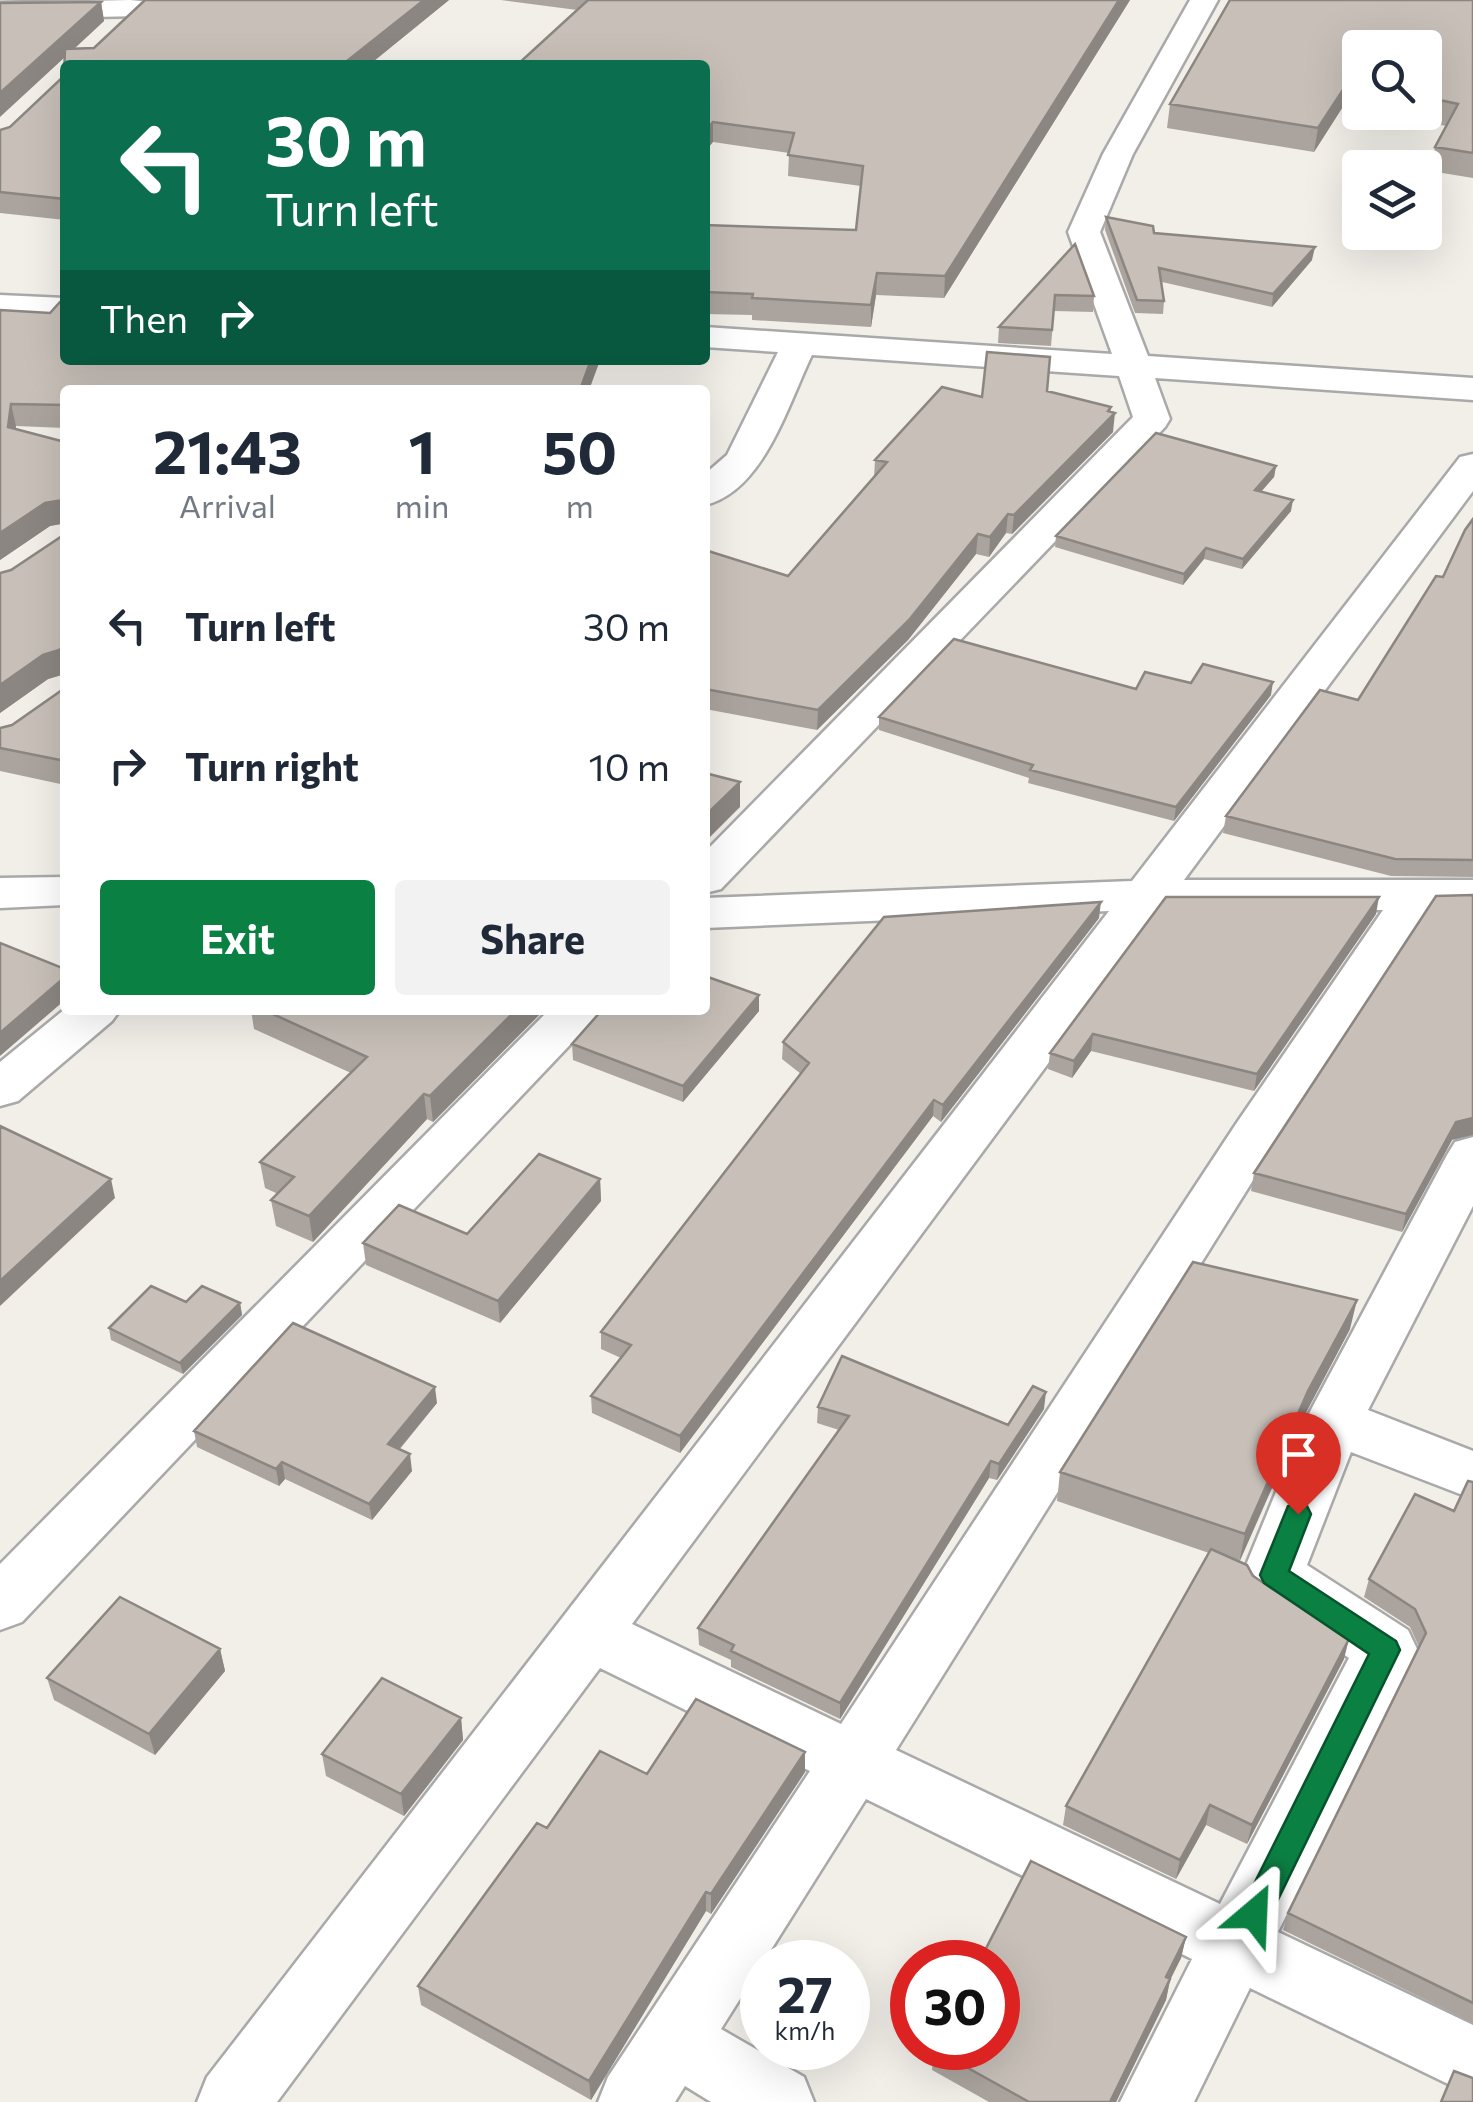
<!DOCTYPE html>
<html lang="en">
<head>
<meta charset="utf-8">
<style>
	:root { --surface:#fff; --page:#f2f2f3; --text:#1f2937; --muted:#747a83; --accent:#0b8043 }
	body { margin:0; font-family:Commissioner,sans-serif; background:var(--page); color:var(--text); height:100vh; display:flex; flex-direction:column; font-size:38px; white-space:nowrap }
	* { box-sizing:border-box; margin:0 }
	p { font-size:32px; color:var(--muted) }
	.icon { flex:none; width:55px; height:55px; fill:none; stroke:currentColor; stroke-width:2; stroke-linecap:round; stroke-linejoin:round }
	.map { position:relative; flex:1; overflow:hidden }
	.details { position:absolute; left:60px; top:385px; width:650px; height:630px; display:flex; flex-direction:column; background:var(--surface); border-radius:10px; box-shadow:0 10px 40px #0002 }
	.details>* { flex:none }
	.banner { position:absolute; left:60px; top:60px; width:650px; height:305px; border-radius:10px; box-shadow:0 10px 40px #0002; background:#0b6e4f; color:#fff; overflow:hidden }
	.fabs { position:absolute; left:1342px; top:30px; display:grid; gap:20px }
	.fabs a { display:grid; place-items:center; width:100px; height:100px; border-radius:10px; background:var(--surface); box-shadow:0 10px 40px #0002; font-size:50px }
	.speed { position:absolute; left:740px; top:1940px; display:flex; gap:20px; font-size:50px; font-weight:700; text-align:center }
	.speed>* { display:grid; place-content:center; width:130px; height:130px; border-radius:50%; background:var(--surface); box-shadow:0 10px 40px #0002; line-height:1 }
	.speed small { font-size:25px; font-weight:400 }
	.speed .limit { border:15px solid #d22; background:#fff; color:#111 }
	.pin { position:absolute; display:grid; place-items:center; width:85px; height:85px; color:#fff; margin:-102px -42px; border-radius:50% 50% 50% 0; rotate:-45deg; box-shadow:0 0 10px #0007 }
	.pin .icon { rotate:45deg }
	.me { position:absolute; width:110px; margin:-55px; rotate:26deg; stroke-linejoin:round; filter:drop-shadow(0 0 8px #0008) }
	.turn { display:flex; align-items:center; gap:35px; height:210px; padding:0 40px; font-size:45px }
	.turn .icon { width:130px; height:130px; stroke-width:2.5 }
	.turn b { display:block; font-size:70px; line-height:85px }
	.then { display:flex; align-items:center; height:95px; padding:0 40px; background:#0003; gap:20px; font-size:38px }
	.eta { display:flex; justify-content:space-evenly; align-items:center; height:170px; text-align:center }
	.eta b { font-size:60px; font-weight:700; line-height:70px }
	.action { display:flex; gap:20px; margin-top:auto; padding:20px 40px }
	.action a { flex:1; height:115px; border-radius:10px; background:var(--accent); color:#fff; font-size:40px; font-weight:700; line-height:115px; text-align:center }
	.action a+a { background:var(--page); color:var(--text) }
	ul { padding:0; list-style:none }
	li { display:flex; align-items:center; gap:30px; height:140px; padding:0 40px }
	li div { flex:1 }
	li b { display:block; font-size:38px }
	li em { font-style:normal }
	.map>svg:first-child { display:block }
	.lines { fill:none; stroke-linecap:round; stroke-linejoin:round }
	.street-casing { stroke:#a9a9a9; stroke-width:5 }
	.street { fill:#fff; fill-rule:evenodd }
	.wall { fill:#aba49e }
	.shaded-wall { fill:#8b8681 }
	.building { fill:#c7bfb8; stroke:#8b8681; stroke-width:2.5 }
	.route { fill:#0b8043; stroke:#07532c; stroke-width:2.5 }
</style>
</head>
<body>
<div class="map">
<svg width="1473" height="2102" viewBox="0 0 1473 2102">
	<rect width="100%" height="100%" fill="#f2efe9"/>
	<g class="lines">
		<defs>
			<path id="street" d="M 130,0 L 151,2 L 155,8 L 141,16 L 0,19 L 0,3 Z
				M 1190,0 L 1218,0 L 1133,154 L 1100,232 L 1148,356 L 1473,378 L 1473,400 L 1155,378 L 1170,419 L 1165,427 L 721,889 L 705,893 L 705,852 L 1133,417 L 1119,376 L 812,355 C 788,404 764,491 705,505 L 705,474 L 727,455 L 778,352 L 705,347 L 705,327 L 1112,354 L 1068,232 L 1103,154 Z
				M 0,295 L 65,298 L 65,318 L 0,315 Z
				M 1473,454 L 1473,491 L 1184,880 L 1473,880 L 1473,910 L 1430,910 L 1272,1150 L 896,1750 L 1220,1904 L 1349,1658 L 1251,1593 L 1242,1575 L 1305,1421 L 1447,1155 L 1455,1142 L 1473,1137 L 1473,1206 L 1368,1410 L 1473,1451 L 1473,1499 L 1351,1452 L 1307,1565 L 1408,1630 L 1417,1649 L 1278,1932 L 1473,2025 L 1473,2096 L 1250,1988 L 1194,2102 L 1120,2102 L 1192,1959 L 866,1799 L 721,2029 L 804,2077 L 814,2102 L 711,2102 L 685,2086 L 675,2102 L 598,2102 L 608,2077 L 810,1771 L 600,1668 L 277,2102 L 197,2102 L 207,2077 L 1109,911 L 705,928 L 705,898 L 1132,881 L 1460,457 ZM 1162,910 L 1383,910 L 1236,1124 L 841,1724 L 632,1624 Z
				M 65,877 L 65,905 L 0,908 L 0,878 Z
				M 65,1009 L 120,1010 L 112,1021 L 18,1101 L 0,1106 L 0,1062 Z
				M 549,1010 L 603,1010 L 22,1622 L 0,1630 L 0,1564 Z"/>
		</defs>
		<!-- street casing -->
		<use href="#street" class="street-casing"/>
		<!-- street -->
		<use href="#street" class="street"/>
	</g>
	<!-- wall -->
	<path class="wall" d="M 145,0 L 449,0 L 369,65 L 65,65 L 65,220 L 0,213 L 0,130 L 10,127 L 64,76 L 65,57 L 101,2 L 104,21 L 74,49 L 94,48 Z
		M 501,0 L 1130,0 L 944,298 L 876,295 L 871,327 L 752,320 L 752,315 L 705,314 L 705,225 L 856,230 L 861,186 L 788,176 L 789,153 L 713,142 L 577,10 Z
		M 1473,0 L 1473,178 L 1430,171 L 1435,147 L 1446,126 L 1379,112 L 1425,112 L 1425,48 L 1360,48 L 1360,109 L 1344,105 L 1314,152 L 1167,128 L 1170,104 Z
		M 1106,217 L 1154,233 L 1312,260 L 1272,307 L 1162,282 L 1164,301 L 1163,314 L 1135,313 L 1105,230 Z
		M 1075,244 L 1094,296 L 1093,312 L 1054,311 L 1051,346 L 998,343 L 999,327 Z
		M 0,310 L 50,313 L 65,360 L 600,360 L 589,390 L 65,390 L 65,428 L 16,426 L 15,429 L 65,442 L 65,674 L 48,679 L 0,713 L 0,573 L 11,570 L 62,536 L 62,524 L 50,526 L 0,560 Z
		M 1047,391 L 1111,412 L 1113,432 L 1012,534 L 1006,533 L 989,557 L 976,554 L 908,640 L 817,730 L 705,709 L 705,550 L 788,576 L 874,477 L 875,460 L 982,397 Z
		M 1276,466 L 1274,477 L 1261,491 L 1291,511 L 1242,569 L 1204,559 L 1183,585 L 1055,547 L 1056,536 Z
		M 1473,519 L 1473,877 L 1391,876 L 1223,833 L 1226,816 L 1358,700 L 1443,577 Z
		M 65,677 L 65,785 L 0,771 L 0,728 L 12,725 L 62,690 Z
		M 1191,683 L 1271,695 L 1174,821 L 1028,783 L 1029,778 L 879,730 L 879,717 Z
		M 1376,914 L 1254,1091 L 1091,1051 L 1072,1078 L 1048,1069 L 1050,1053 Z
		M 1099,918 L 941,1122 L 933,1116 L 680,1453 L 592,1413 L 591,1396 L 621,1358 L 601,1349 L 601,1332 L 801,1074 L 782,1059 L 783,1042 Z
		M 251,1010 L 540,1010 L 540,1014 L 433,1122 L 427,1119 L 313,1242 L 276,1226 L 271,1200 L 278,1194 L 265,1188 L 260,1162 L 351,1073 L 254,1029 Z
		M 759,1011 L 683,1102 L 573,1060 L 572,1044 Z
		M 1452,1140 L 1402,1232 L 1251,1191 L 1254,1173 Z
		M 600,1179 L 601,1201 L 500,1323 L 366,1265 L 363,1243 L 467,1234 Z
		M 186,1302 L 240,1303 L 242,1315 L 183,1374 L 111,1340 L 109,1328 Z
		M 1350,1329 L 1302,1420 L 1239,1561 L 1344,1659 L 1247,1844 L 1206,1825 L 1176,1879 L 1063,1825 L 1066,1806 L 1209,1553 L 1057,1501 L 1060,1472 Z
		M 437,1403 L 400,1449 L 412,1471 L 372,1520 L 285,1479 L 279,1486 L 197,1447 L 194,1431 Z
		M 818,1407 L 1008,1425 L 1044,1409 L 997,1480 L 989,1478 L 840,1719 L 731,1667 L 731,1660 L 699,1645 L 698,1628 L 839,1430 L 817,1423 Z
		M 1473,1482 L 1473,2023 L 1283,1930 L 1288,1913 L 1419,1647 L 1410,1627 L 1364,1597 L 1369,1579 L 1454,1511 Z
		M 220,1649 L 225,1671 L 155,1755 L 54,1700 L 47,1678 Z
		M 461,1718 L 463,1740 L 404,1816 L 326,1776 L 322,1754 Z
		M 805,1752 L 805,1772 L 711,1914 L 706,1911 L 591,2100 L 421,2005 L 418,1986 L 547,1828 L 647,1774 Z
		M 1186,1937 L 1181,1958 L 1170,1980 L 1166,2000 L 1116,2102 L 989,2102 L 932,2070 L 934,2049 Z"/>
	<!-- shaded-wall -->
	<path class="shaded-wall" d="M 424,0 L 449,0 L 369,65 L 342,65 Z
		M 1119,0 L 1130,0 L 944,298 L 945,276 Z
		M 101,2 L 104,21 L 0,117 L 0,93 Z
		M 1348,82 L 1344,105 L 1314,152 L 1318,128 Z
		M 713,122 L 713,142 L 705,152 L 705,131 Z
		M 1315,247 L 1312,260 L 1272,307 L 1273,294 Z
		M 877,273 L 876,295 L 871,327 L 871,305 Z
		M 591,360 L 600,360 L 589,390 L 580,390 Z
		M 11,404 L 16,426 L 13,450 L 8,427 Z
		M 1111,407 L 1110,418 L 1115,413 L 1113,432 L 1012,534 L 1014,515 Z
		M 1276,466 L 1274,477 L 1254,500 L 1255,490 Z
		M 63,500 L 65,523 L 50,526 L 0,560 L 0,533 L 45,503 Z
		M 1293,500 L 1291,511 L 1242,569 L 1243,559 Z
		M 1008,514 L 1006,533 L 989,557 L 990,537 Z
		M 978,534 L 976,554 L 908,640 L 817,730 L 818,710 Z
		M 1206,548 L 1204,559 L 1183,585 L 1184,574 Z
		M 65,646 L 65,674 L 48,679 L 0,713 L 0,685 L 43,655 Z
		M 1273,682 L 1271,695 L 1174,821 L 1176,807 Z
		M 740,782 L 740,807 L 705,842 L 705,816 Z
		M 1379,897 L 1376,914 L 1254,1091 L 1257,1074 Z
		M 1101,902 L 1099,918 L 941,1122 L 943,1105 Z
		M 65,977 L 65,1000 L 0,1056 L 0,1033 Z
		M 759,995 L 759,1011 L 683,1102 L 683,1086 Z
		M 516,1010 L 540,1010 L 540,1014 L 433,1122 L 430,1096 Z
		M 1093,1034 L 1091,1051 L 1072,1078 L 1074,1061 Z
		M 424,1094 L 427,1119 L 313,1242 L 309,1216 Z
		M 934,1100 L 933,1116 L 680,1453 L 680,1436 Z
		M 1473,1118 L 1473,1135 L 1452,1140 L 1402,1232 L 1406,1214 L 1456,1122 Z
		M 111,1179 L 115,1198 L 0,1306 L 0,1281 Z
		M 600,1179 L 601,1201 L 500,1323 L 498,1301 Z
		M 1357,1300 L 1350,1329 L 1302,1420 L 1239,1563 L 1245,1534 L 1308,1391 Z
		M 240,1303 L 242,1315 L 183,1374 L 180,1363 Z
		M 435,1387 L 437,1403 L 390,1460 L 388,1444 Z
		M 1046,1392 L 1044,1409 L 997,1480 L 999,1464 Z
		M 410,1454 L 412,1471 L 372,1520 L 369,1504 Z
		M 991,1461 L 989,1478 L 840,1719 L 840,1703 Z
		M 282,1462 L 285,1479 L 279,1486 L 276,1469 Z
		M 1349,1639 L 1344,1659 L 1247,1844 L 1252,1825 Z
		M 220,1649 L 225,1671 L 155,1755 L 149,1734 Z
		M 461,1718 L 463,1740 L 404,1816 L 401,1794 Z
		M 805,1752 L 805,1772 L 711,1914 L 711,1894 Z
		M 1210,1805 L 1206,1825 L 1176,1879 L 1180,1860 Z
		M 706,1892 L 706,1911 L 591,2100 L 589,2081 Z
		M 1186,1937 L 1181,1958 L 1170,1980 L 1166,2000 L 1116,2102 L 1110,2102 Z"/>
	<!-- building -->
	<path class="building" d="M 145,0 L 424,0 L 342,65 L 65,65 L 65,199 L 0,192 L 0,130 L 10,127 L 64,76 L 65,49 L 94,48 Z
		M 588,0 L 1119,0 L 945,276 L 877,273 L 871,305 L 752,298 L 753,294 L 705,292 L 705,225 L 856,230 L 863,166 L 788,155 L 794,133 L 713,122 L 705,131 L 705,65 L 517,65 Z
		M 1230,0 L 1473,0 L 1473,153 L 1435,147 L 1458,104 L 1425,97 L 1425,48 L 1360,48 L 1360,84 L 1348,82 L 1318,128 L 1170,104 Z
		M 101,2 L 0,93 L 0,3 Z
		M 1106,217 L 1153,226 L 1154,233 L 1315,247 L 1273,294 L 1159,268 L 1164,301 L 1137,300 Z
		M 1075,244 L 1094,296 L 1055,295 L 1052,330 L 999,327 Z
		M 60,302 L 65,302 L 65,360 L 591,360 L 580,390 L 65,390 L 65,405 L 11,404 L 8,427 L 65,442 L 65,646 L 59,650 L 43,655 L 0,685 L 0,573 L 11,570 L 62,536 L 63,500 L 45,503 L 0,533 L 0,310 L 50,313 Z
		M 987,352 L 1050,357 L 1047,391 L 1111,407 L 1108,411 L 1115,413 L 1014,515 L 1008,514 L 990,537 L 978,534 L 909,620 L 818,710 L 705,689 L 705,550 L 788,576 L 887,462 L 875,460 L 942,387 L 982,397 Z
		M 1156,433 L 1276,466 L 1255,490 L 1293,500 L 1243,559 L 1206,548 L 1184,574 L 1056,536 Z
		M 1473,519 L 1473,860 L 1395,859 L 1226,816 L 1320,690 L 1358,700 L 1436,576 L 1443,577 L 1465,530 Z
		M 954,639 L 1136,689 L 1145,672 L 1191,683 L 1203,664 L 1273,682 L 1176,807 L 1030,770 L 1033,765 L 879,717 Z
		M 64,677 L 65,677 L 65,761 L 0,748 L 0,728 L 12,725 L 62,690 Z
		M 705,773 L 740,782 L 705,816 Z
		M 1473,895 L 1473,1118 L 1456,1122 L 1406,1214 L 1254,1173 L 1436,896 Z
		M 1166,897 L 1379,897 L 1257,1074 L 1093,1034 L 1074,1061 L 1050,1053 Z
		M 1101,902 L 943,1105 L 934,1100 L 680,1436 L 591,1396 L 631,1345 L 601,1332 L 809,1063 L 783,1042 L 884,917 Z
		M 0,943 L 65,969 L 65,977 L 0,1033 Z
		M 705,976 L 759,995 L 683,1086 L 572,1044 L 602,1010 L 705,1010 Z
		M 264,1010 L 516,1010 L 430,1096 L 424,1094 L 309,1216 L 271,1200 L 294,1177 L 260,1162 L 367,1057 Z
		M 0,1126 L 111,1179 L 0,1281 Z
		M 539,1154 L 600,1179 L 498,1301 L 363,1243 L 399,1205 L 467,1234 Z
		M 1193,1262 L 1357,1300 L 1308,1391 L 1245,1534 L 1060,1472 Z
		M 151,1286 L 186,1302 L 202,1286 L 240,1303 L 180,1363 L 109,1328 Z
		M 293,1323 L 435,1387 L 388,1444 L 410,1454 L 369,1504 L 282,1462 L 276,1469 L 194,1431 Z
		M 842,1356 L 1008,1425 L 1033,1386 L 1046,1392 L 999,1464 L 991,1461 L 840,1703 L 731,1651 L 734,1645 L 698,1628 L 849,1416 L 818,1407 Z
		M 1468,1481 L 1473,1482 L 1473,2003 L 1288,1913 L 1426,1633 L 1415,1609 L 1369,1579 L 1415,1494 L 1454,1511 Z
		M 1211,1549 L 1247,1565 L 1253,1576 L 1349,1639 L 1252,1825 L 1210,1805 L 1180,1860 L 1066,1806 Z
		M 120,1597 L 220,1649 L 149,1734 L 47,1678 Z
		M 382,1678 L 461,1718 L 401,1794 L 322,1754 Z
		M 696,1699 L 805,1752 L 711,1894 L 706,1892 L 589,2081 L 418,1986 L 537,1823 L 547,1828 L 600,1751 L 647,1774 Z
		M 1031,1861 L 1186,1937 L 1166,1977 L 1170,1979 L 1110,2102 L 1029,2102 L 934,2049 L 935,2048 L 998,2048 L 998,1962 L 979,1962 Z
		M 1454,2071 L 1473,2078 L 1473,2102 L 1441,2102 Z"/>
	<!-- route -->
	<path class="route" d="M 1298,1503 L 1307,1506 L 1311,1514 L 1289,1571 L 1396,1641 L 1400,1650 L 1266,1924 L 1254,1929 L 1243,1924 L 1239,1914 L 1369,1654 L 1264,1583 L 1260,1575 L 1288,1506 Z"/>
</svg>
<div class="fabs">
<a><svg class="icon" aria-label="search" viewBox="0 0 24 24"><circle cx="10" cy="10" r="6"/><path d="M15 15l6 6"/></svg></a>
<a><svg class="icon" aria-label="layers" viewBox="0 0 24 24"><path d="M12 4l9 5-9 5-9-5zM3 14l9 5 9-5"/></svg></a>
</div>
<div class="speed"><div>27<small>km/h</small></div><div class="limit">30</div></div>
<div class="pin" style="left:1298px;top:1514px;background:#d93025"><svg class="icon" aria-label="arrive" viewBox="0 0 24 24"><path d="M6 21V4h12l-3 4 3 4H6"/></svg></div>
<svg class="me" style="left:1254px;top:1914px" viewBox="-20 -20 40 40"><path d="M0-17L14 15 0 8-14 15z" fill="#0b8043" stroke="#fff" stroke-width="4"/></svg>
<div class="banner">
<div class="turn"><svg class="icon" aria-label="left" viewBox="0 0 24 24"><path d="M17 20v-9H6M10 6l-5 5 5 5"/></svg><div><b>30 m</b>Turn left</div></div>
<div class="then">Then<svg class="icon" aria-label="right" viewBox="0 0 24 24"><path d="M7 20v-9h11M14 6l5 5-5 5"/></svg></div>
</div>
<section class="details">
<div class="eta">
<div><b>21:43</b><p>Arrival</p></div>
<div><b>1</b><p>min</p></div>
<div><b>50</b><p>m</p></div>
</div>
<ul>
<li><svg class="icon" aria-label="left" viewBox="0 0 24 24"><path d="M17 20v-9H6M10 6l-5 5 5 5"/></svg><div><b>Turn left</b></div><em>30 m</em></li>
<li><svg class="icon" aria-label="right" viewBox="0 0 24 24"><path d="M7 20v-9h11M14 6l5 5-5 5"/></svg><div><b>Turn right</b></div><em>10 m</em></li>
</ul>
<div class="action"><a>Exit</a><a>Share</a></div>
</section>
</div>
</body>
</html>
